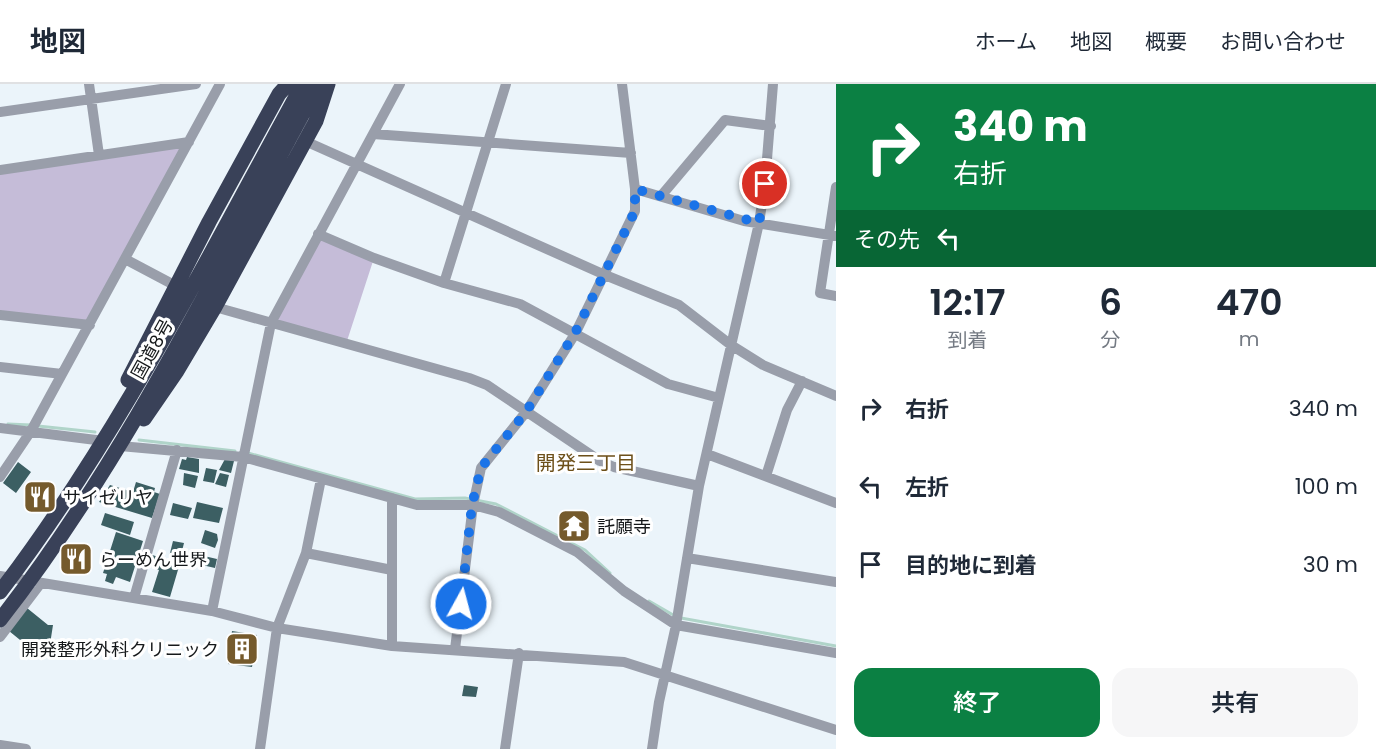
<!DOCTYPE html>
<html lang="ja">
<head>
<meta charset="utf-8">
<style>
	:root { --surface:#fff; --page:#f6f6f7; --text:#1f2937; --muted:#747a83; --line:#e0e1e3; --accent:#0b8043 }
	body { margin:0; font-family:Poppins,"Noto Sans JP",sans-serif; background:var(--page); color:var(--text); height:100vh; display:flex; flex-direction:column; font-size:22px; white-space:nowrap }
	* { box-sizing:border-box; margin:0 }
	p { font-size:20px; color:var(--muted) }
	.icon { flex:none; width:33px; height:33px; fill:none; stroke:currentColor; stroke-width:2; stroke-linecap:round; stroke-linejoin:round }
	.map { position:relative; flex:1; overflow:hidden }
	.sheet { display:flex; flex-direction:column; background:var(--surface); width:540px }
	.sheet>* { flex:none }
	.hud { background:#0b8043; color:#fff; overflow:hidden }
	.pin { position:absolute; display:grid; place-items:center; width:51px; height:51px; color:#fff; margin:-26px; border:3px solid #fff; border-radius:50%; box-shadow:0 2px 6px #0007 }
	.me { position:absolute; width:66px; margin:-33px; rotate:7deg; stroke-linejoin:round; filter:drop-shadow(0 0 4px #0008) }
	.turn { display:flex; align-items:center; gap:21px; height:126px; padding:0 18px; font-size:27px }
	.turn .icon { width:78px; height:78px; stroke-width:2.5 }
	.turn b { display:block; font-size:42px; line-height:51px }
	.then { display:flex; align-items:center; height:57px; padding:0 18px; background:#0003; gap:12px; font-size:22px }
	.eta { display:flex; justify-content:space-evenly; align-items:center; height:102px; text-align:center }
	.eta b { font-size:36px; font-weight:600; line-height:42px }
	.button { display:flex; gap:12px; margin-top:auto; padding:12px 18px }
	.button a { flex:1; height:69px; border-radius:18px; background:var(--accent); color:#fff; font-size:24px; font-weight:600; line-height:69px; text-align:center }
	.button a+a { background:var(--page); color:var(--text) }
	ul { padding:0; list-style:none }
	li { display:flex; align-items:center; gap:18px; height:78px; padding:0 18px }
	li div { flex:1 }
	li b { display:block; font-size:22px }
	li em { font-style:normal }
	header { display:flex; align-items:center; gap:36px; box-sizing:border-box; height:84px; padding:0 30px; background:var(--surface); border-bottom:2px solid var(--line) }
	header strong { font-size:28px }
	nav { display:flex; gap:33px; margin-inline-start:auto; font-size:21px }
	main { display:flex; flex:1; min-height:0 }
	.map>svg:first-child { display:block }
	.green { fill:#c5bcd8 }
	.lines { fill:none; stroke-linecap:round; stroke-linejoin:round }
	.stream { stroke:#b0d4c9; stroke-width:3 }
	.building { fill:#3c5f63 }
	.minor { stroke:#999eaa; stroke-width:10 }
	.highway { stroke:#394158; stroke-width:15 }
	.route { stroke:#1a73e8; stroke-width:10; stroke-dasharray:0 18 }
	.labels { text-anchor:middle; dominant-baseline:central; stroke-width:6; stroke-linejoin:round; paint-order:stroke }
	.street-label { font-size:18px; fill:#15181a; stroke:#fff }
	.poi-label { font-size:18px; fill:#15181a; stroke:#fff; text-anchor:start }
	.neighbourhood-label { font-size:20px; fill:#6d501a; stroke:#fff }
</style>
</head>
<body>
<header>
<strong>地図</strong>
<nav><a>ホーム</a><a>地図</a><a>概要</a><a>お問い合わせ</a></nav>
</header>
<main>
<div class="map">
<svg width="836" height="665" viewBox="0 0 836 665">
	<rect width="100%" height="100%" fill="#ebf4fa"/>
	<!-- green -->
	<path class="green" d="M 189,58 L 90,241 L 0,231 L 0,86 Z
		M 318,150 L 374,174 L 346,260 L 274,240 Z"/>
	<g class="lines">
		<!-- stream -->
		<path class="stream" d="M 8,340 L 31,341
			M 38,342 L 95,348
			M 139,356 L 235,367
			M 248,369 L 415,415 L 465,414 L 496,420 L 585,466 L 610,489
			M 649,517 L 675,532
			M 681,534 L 836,562"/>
	</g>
	<!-- building -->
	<path class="building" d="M 187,373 L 199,375 L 199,389 L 179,385 L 182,375 L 186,376 Z
		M 225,375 L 234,377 L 231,389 L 219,386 Z
		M 18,378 L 31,388 L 16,409 L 3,399 Z
		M 206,384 L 217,386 L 214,399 L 203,397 Z
		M 184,389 L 198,392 L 195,404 L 183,401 Z
		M 220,389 L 229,391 L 226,403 L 215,400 Z
		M 38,398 L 54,410 L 41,427 L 25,416 Z
		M 136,398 L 155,404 L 154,408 L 160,410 L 152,434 L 99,418 L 110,401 L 133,408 Z
		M 197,418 L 223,424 L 219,439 L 193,434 Z
		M 173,419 L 192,424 L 188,435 L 170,431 Z
		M 105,429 L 134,438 L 130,451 L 101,441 Z
		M 205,446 L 217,450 L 218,456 L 215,464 L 201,459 Z
		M 116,448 L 143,457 L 130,498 L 116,493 L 113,500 L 105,497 L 107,490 L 103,489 Z
		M 173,457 L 184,459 L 180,475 L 169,473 Z
		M 79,467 L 89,475 L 78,489 L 68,480 Z
		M 152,471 L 180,479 L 170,513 L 152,508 L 159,486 L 149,482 Z
		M 204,472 L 217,475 L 215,484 L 202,481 Z
		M 27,524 L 48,541 L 53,541 L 48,573 L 42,572 L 42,569 L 33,560 L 30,564 L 9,547 Z
		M 232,547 L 257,551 L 252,583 L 228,580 Z
		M 464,601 L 478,603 L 476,613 L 462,612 Z"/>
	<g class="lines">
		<!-- minor -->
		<path class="minor" d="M 89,0 L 99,71
			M 0,28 L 196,0
			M 373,50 L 631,69
			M 305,57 L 605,191 L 679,221 L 731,261 L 763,281 L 836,312
			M 0,86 L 189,58
			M 836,103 L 820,209 L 836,212
			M 635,105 L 744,137 L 836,152
			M 661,112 L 725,36 L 771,42
			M 318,150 L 374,174 L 444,199 L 520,220 L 668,300 L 719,314
			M 125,175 L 176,202
			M 444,199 L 506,0
			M 215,223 L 469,294 L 487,301 L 600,377 L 614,383 L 699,402
			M 0,231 L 90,241
			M 0,283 L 62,290
			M 0,344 L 104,357
			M 120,362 L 243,373 L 417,421 L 473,421 L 499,428 L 577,468 L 624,507 L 676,541 L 836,569
			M 707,370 L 836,419
			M 766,392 L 787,326 L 802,297
			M 0,393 L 31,347 L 220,0
			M 392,414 L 392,562
			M 306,469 L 392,486
			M 687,474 L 836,498
			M 0,492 L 212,527 L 277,544 L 392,562 L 624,578 L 836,646
			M 134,514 L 177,366
			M 212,527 L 271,239 L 400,0
			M 0,553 L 41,499
			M 455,565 L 473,421 L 481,384 L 526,328 L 575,250 L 635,127 L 635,105 L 622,0
			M 0,661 L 26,665
			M 260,665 L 277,544 L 306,469 L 321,395
			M 505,665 L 519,569
			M 652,665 L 659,618 L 676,541 L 699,402 L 759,139 L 765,100 L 773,0"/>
		<!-- highway -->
		<path class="highway" d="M 128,296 L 209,138 L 279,10 L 288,0
			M 144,335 L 177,287 L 215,223 L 316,37 L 328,0
			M 0,508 C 120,351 208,172 303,0
			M 0,536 C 128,372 219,182 319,0"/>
	</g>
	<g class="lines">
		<!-- route -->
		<path class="route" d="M 461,520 L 472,421 L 481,384 L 526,328 L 575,249 L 635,127 L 635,105 L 759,139 L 765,100"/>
	</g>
	<!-- icons -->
	<defs>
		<symbol id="restaurant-square" viewBox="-11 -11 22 22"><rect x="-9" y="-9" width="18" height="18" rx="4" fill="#755a2c" stroke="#fff"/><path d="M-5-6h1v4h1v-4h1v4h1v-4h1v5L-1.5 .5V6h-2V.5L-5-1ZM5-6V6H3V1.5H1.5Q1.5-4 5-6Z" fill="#fff"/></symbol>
		<symbol id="temple-square" viewBox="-11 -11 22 22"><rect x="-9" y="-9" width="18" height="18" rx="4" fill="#755a2c" stroke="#fff"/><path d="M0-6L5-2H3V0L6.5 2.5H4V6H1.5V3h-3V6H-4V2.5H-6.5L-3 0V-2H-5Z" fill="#fff"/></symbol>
		<symbol id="building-square" viewBox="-11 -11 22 22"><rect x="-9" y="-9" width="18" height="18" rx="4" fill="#755a2c" stroke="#fff"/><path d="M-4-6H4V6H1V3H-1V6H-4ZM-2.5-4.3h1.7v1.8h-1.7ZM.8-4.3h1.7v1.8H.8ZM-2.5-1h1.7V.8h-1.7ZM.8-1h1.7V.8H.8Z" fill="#fff"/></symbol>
	</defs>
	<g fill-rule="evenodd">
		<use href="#restaurant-square" x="21" y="394" width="38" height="38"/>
		<use href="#temple-square" x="555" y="423" width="38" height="38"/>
		<use href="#restaurant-square" x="57" y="456" width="38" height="38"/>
		<use href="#building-square" x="223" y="546" width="38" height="38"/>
	</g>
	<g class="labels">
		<!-- street labels -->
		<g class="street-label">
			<text transform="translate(152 265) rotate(-61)">国道8号</text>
		</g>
		<!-- poi labels -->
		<g class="poi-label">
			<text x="63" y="413">サイゼリヤ</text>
			<text x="597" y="442">託願寺</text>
			<text x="99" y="475">らーめん世界</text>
			<text x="219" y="565" text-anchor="end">開発整形外科クリニック</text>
		</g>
		<!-- neighbourhood labels -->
		<g class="neighbourhood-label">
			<text x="586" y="379">開発三丁目</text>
		</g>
	</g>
</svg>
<div class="pin" style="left:765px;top:100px;background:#d93025"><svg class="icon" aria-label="arrive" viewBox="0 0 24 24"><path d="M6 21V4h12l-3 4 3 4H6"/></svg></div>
<svg class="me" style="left:461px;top:520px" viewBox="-20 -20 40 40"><circle r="17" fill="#1a73e8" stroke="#fff" stroke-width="3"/><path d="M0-11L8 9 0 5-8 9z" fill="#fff"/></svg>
</div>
<section class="sheet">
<div class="hud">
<div class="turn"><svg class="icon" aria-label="right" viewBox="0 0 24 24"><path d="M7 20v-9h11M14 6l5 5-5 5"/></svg><div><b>340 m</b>右折</div></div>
<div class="then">その先<svg class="icon" aria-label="left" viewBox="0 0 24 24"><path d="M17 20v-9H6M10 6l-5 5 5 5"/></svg></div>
</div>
<div class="eta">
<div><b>12:17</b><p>到着</p></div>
<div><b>6</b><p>分</p></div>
<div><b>470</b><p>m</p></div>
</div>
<ul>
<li><svg class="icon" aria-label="right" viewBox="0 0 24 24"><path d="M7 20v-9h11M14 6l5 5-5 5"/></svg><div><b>右折</b></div><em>340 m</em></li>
<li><svg class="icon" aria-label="left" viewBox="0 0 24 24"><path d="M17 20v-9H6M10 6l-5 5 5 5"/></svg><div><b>左折</b></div><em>100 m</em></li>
<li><svg class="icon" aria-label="arrive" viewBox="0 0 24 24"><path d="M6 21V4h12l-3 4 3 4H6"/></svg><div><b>目的地に到着</b></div><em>30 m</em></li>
</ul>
<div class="button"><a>終了</a><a>共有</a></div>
</section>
</main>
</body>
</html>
